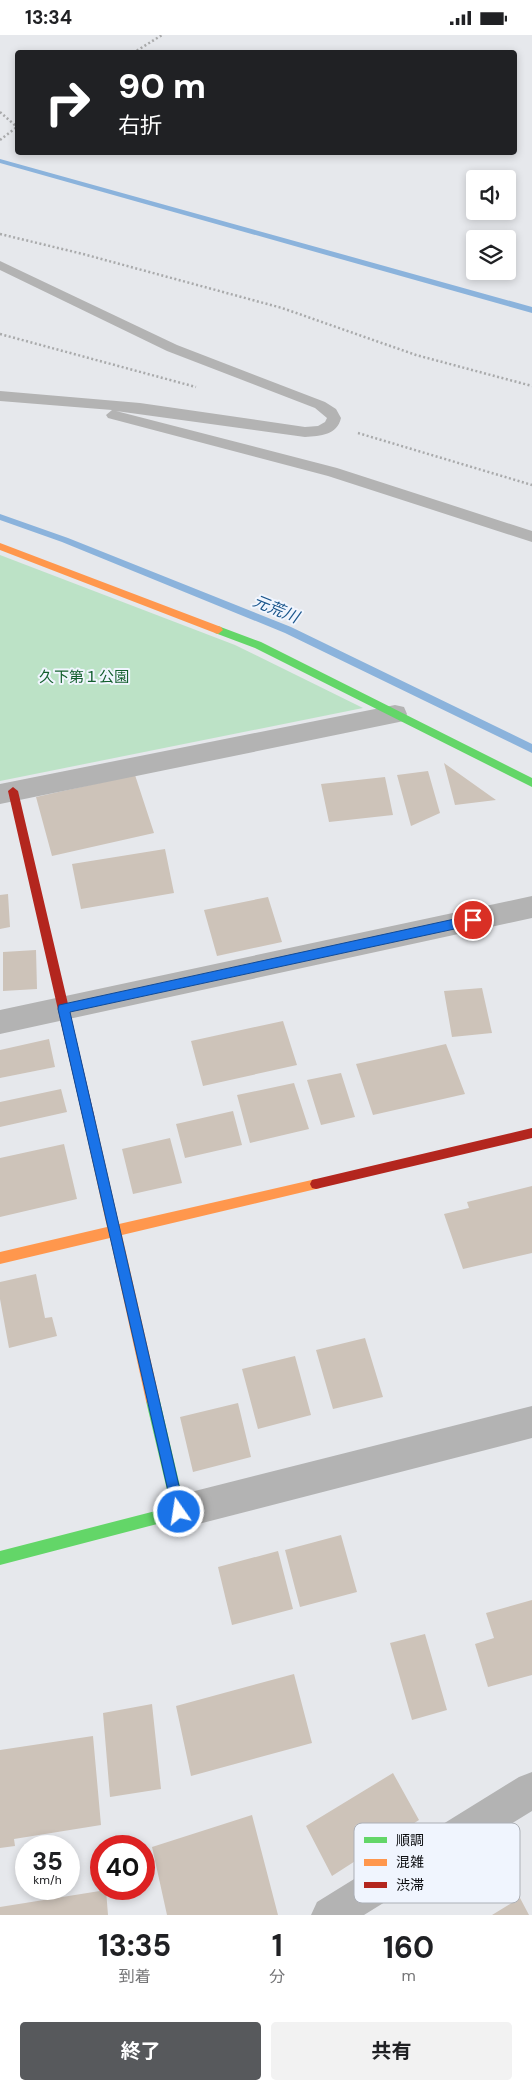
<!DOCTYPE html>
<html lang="ja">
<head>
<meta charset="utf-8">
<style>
	:root { --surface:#fff; --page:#f2f2f2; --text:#202124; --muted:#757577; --accent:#57595c }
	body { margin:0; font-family:"DM Sans","Noto Sans JP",sans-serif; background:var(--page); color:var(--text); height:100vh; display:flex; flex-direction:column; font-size:19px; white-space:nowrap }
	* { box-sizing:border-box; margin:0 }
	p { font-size:16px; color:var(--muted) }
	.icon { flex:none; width:28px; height:28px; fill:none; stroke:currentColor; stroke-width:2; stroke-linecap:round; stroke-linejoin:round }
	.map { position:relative; height:1880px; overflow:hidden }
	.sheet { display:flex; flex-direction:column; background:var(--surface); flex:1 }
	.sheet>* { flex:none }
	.top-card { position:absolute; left:15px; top:15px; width:502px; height:105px; border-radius:5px; box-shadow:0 2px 8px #0003; background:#202124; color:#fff; overflow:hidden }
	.buttons { position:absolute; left:466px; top:135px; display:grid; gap:10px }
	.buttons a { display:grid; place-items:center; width:50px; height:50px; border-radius:5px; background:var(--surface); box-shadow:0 2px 8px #0003; font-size:25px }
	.speed { position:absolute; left:15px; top:1800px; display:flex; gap:10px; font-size:25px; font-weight:700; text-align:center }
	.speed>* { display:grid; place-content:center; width:65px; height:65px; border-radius:50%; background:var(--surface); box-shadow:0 2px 8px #0003; line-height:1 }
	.speed small { font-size:12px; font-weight:400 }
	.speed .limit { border:8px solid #d22; background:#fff; color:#111 }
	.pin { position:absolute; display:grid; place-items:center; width:42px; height:42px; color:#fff; margin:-21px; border:2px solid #fff; border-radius:50%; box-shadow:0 1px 5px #0007 }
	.me { position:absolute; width:55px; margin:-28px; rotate:347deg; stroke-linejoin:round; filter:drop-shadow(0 0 4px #0008) }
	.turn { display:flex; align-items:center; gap:18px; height:105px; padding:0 20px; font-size:22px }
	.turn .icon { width:65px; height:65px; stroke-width:2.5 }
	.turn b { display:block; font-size:35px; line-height:42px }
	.eta { display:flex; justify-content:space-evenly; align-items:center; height:85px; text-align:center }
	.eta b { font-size:30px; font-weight:700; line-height:35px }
	.cta { display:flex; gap:10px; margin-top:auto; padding:10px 20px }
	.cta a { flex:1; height:58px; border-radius:5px; background:var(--accent); color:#fff; font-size:20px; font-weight:700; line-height:58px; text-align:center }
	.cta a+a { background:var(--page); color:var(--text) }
	.status { display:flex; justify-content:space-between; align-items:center; height:35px; padding:0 25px; background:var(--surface); direction:ltr }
	.status svg { height:14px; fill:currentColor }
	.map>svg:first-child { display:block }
	.green { fill:#bce2c6 }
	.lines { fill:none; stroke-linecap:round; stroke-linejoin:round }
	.stream { fill:#8bb3dc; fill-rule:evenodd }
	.building { fill:#cdc3b9 }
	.path { stroke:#a9aaab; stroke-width:2.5; stroke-dasharray:2 2.5; stroke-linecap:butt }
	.lane { fill:#b3b3b3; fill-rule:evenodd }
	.street { fill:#b3b3b3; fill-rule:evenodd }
	.fast { fill:#63d668; fill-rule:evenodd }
	.slow { fill:#ff974d; fill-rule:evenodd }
	.jam { fill:#b3261e; fill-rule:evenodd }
	.route { fill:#1a73e8; stroke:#114b97 }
	.labels { text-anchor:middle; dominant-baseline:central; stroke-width:4; stroke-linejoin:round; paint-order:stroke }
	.park-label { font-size:15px; fill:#145f2e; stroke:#f0f5fe }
	.water-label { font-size:16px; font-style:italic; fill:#1b568c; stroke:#f0f5fe }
	.key { fill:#f0f5fe; stroke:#abafb6; stroke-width:1 }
	.key-label { font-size:14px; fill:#0a0c0f }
</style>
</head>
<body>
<div class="status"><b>13:34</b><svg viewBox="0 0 49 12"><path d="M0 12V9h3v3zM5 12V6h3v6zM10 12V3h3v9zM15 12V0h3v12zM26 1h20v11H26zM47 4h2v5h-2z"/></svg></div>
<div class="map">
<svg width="532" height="1880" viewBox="0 0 532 1880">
	<rect width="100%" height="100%" fill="#e6e8ec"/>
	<!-- green -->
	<path class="green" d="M 0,520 L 235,610 L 363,673 L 0,746 Z"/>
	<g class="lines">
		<!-- stream -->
		<path class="stream" d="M 0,124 L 532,272 L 532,278 L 0,128 Z
			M 0,479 L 68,503 L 291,592 L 532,709 L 532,718 L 285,598 L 62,507 L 0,485 Z"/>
	</g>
	<!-- building -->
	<path class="building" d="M 444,728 L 496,765 L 455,770 Z
		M 428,736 L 440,778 L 411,791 L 397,740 Z
		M 135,740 L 154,798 L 52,821 L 36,762 Z
		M 385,742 L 393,780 L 329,787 L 321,749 Z
		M 165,814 L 174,858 L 81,874 L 72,829 Z
		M 8,859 L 10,892 L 0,894 L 0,860 Z
		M 268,862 L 282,907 L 217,921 L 204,875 Z
		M 36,915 L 37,954 L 3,956 L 3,917 Z
		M 482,953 L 492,998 L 452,1002 L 444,956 Z
		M 283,986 L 297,1030 L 203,1051 L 191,1006 Z
		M 49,1004 L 55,1032 L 0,1043 L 0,1015 Z
		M 446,1009 L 465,1059 L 373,1080 L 356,1029 Z
		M 341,1038 L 355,1082 L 321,1090 L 307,1045 Z
		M 294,1048 L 309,1094 L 250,1108 L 237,1060 Z
		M 61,1054 L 67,1077 L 0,1092 L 0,1067 Z
		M 233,1076 L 242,1110 L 185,1123 L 176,1089 Z
		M 170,1103 L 182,1148 L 133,1159 L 122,1114 Z
		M 64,1109 L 77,1164 L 0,1182 L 0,1123 Z
		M 532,1151 L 532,1218 L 463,1234 L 444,1179 L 469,1173 L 467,1167 Z
		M 36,1239 L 45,1283 L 52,1282 L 57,1301 L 9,1313 L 0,1264 L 0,1247 Z
		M 365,1303 L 383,1362 L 333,1374 L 316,1315 Z
		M 295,1321 L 311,1380 L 258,1394 L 242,1334 Z
		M 238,1368 L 251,1422 L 193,1437 L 180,1382 Z
		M 341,1500 L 357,1557 L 300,1572 L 285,1515 Z
		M 278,1516 L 293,1574 L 232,1590 L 218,1532 Z
		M 532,1565 L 532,1640 L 488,1652 L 475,1609 L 494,1603 L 486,1578 Z
		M 425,1599 L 447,1675 L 412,1685 L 390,1608 Z
		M 294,1639 L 312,1708 L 191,1741 L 176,1671 Z
		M 152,1669 L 161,1754 L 110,1762 L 103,1678 Z
		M 93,1701 L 101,1790 L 14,1804 L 15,1811 L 0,1813 L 0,1715 Z
		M 393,1738 L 419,1785 L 332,1841 L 306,1791 Z
		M 252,1780 L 278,1880 L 167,1880 L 152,1812 Z
		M 106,1855 L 108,1880 L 0,1880 L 0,1872 Z
		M 520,1863 L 529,1880 L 492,1880 Z"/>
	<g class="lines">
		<!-- path -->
		<path class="path" d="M 133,18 L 162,0
			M 0,77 L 17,92
			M 0,105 L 17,92
			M 0,199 L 83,219 L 282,273 L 416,320 L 532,351
			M 0,299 L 196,352
			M 358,398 L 532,450"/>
		<!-- lane -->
		<path class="lane" d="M 0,226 L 177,310 L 325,367 L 336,374 L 341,383 C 337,400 321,401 305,402 L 116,376 L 337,433 L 532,496 L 532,507 L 328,441 L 108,383 L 106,380 L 112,375 L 0,366 L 0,356 L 140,368 L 305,392 L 318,391 L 325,387 L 327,383 L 315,373 L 167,316 L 0,235 Z"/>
		<!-- street -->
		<path class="street" d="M 395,670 L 404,672 L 407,679 L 404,686 L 0,769 L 0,749 Z
			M 532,861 L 532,883 L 0,999 L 0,975 Z
			M 532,1371 L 532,1403 L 179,1494 L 167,1489 L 162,1477 L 167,1465 L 179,1460 Z
			M 532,1737 L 532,1776 L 364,1880 L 311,1880 L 317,1867 L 519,1742 Z"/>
		<!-- fast -->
		<path class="fast" d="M 218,591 L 261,607 L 532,743 L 532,752 L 255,613 L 215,598 L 213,595 L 215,592 Z
			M 153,1360 L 158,1362 L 160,1366 L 186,1477 L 184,1482 L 0,1530 L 0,1516 L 171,1472 L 146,1366 L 148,1362 Z"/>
		<!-- slow -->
		<path class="slow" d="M 0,508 L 221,592 L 223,595 L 218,599 L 215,598 L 0,515 Z
			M 89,1079 L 93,1080 L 95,1084 L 119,1189 L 316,1144 L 320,1145 L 322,1149 L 320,1153 L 316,1154 L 122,1200 L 160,1366 L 158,1370 L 153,1372 L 148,1370 L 146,1366 L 110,1203 L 0,1229 L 0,1217 L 107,1192 L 83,1084 L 85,1080 Z"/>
		<!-- jam -->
		<path class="jam" d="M 13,752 L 18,756 L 95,1084 L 93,1088 L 89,1089 L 85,1088 L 83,1084 L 8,756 Z
			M 532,1093 L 532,1103 L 316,1154 L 312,1153 L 310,1149 L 312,1145 L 316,1144 Z"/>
	</g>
	<!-- route -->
	<path class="route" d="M 473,880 L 479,885 L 473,890 L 70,977 L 185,1477 L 183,1482 L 179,1484 L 174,1482 L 58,974 L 59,970 Z"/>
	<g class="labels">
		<!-- park labels -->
		<g class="park-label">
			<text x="84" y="642">久下第１公園</text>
		</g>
		<!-- water labels -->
		<g class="water-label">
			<text transform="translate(276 574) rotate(22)">元荒川</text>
		</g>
	</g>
	<!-- legend -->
	<rect x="354" y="1788" width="166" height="80" rx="8" class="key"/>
	<rect x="364" y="1802" width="23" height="6" fill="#63d668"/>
	<rect x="364" y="1824" width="23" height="7" fill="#ff974d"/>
	<rect x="364" y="1847" width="23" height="6" fill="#b3261e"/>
	<g class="key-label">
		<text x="396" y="1810">順調</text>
		<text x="396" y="1832">混雑</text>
		<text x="396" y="1855">渋滞</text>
	</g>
</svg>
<div class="buttons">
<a><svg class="icon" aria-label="sound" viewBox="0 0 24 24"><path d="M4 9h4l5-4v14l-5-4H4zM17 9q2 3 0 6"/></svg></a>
<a><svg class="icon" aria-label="layers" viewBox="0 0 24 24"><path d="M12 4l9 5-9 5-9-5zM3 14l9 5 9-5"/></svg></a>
</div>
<div class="speed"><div>35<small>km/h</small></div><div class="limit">40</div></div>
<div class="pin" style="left:473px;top:885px;background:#d93025"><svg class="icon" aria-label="arrive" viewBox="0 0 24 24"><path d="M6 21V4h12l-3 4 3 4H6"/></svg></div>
<svg class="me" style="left:179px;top:1477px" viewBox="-20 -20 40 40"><circle r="17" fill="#1a73e8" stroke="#fff" stroke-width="3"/><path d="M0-11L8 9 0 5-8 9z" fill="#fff"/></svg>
<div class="top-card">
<div class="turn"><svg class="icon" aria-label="right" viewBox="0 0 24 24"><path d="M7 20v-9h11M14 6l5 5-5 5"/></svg><div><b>90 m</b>右折</div></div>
</div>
</div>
<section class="sheet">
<div class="eta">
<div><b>13:35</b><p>到着</p></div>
<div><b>1</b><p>分</p></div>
<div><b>160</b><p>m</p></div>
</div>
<div class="cta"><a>終了</a><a>共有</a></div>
</section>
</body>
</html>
